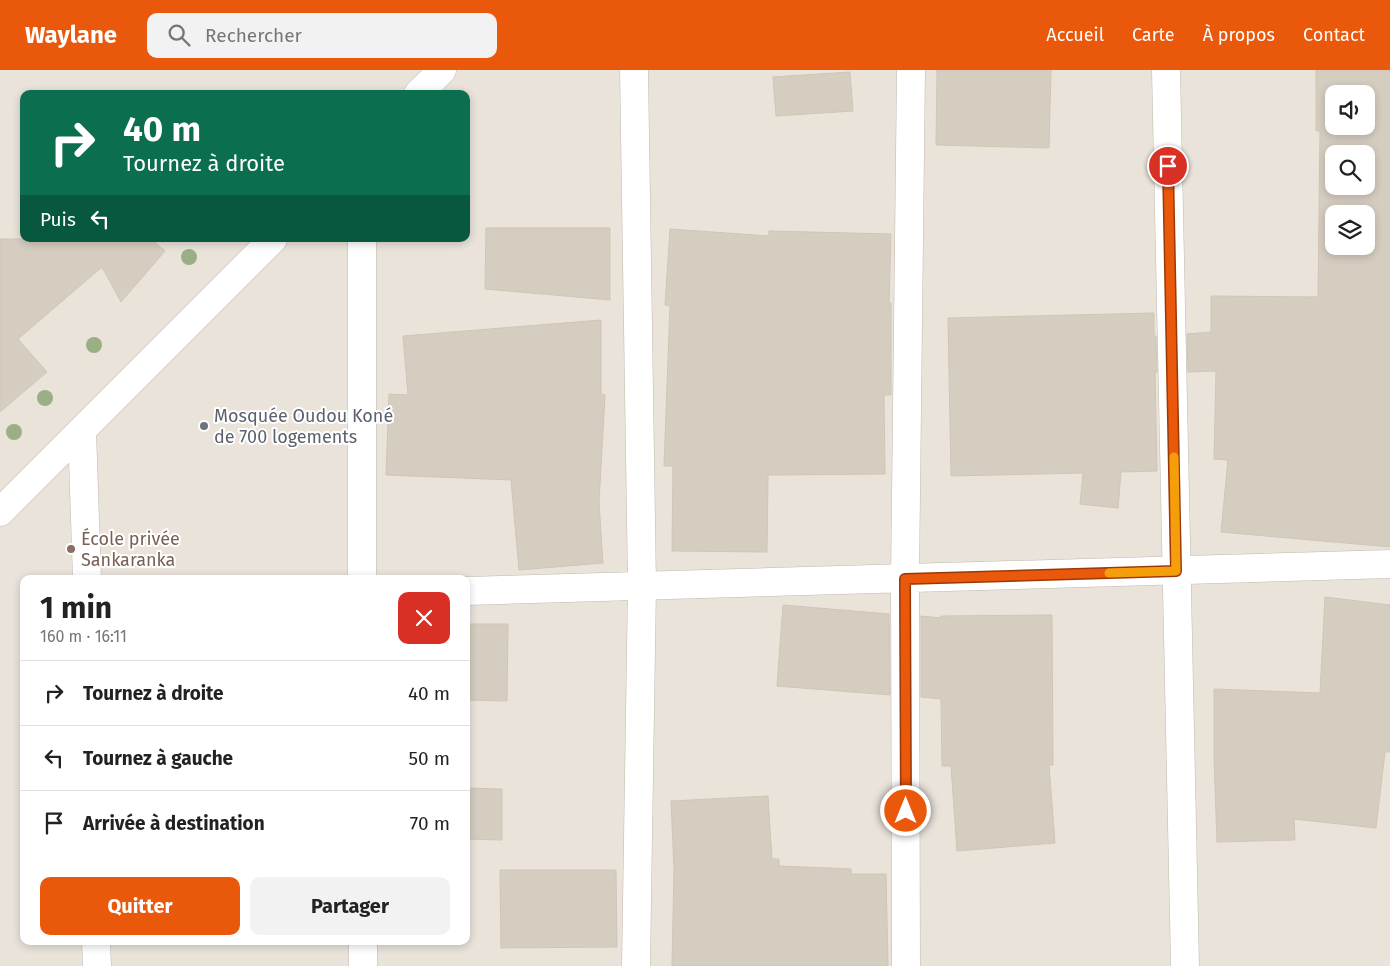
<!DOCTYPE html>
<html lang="fr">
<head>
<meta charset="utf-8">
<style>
	:root { --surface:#fff; --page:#f2f2f2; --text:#222; --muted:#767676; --line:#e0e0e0; --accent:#ea580c }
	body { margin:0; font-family:"Fira Sans",sans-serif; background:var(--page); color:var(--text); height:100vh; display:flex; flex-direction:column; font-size:19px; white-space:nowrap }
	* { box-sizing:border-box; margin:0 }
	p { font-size:16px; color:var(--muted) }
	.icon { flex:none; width:28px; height:28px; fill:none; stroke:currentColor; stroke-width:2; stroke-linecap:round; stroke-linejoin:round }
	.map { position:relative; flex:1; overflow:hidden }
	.details { position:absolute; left:20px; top:505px; width:450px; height:370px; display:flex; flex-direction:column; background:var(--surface); border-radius:10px; box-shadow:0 2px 8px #0003 }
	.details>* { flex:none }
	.hud { position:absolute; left:20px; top:20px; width:450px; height:152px; border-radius:10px; box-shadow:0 2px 8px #0003; background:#0b6e4f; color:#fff; overflow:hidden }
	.controls { position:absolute; left:1325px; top:15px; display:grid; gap:10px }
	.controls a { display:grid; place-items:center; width:50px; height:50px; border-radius:10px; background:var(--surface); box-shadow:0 2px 8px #0003; font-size:25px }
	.pin { position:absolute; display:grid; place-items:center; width:42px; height:42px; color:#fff; margin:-21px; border:2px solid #fff; border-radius:50%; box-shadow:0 1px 5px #0007 }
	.me { position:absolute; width:55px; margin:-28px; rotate:0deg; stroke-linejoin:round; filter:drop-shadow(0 0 4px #0008) }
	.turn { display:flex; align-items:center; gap:18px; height:105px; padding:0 20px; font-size:22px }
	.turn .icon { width:65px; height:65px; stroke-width:2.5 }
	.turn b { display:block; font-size:35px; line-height:42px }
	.then { display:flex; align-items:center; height:48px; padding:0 20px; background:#0003; gap:10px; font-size:19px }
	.round { display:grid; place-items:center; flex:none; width:52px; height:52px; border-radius:10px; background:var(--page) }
	.summary { display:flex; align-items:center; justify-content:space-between; height:85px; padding:0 20px }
	h1 { font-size:30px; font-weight:700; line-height:38px }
	.primary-button { display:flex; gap:10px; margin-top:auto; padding:10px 20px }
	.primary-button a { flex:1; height:58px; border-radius:10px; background:var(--accent); color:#fff; font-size:20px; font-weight:700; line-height:58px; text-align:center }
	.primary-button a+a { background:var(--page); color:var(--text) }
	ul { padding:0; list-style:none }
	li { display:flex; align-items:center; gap:15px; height:65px; padding:0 20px; border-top:1px solid var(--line) }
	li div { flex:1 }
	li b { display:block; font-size:19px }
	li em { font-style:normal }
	header { display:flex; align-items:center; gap:30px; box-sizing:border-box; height:70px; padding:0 25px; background:var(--accent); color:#fff }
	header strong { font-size:24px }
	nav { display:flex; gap:28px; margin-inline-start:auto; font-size:18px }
	.search { width:350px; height:45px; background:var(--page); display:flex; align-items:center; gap:12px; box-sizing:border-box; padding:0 18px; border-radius:10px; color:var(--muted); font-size:19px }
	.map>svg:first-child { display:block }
	.residential { fill:#e9e3da; fill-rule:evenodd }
	.building { fill:#d6cdc1; stroke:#d1c5b5; fill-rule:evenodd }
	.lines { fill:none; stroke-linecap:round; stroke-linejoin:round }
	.street-casing { stroke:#c0b9ae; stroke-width:29 }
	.street { stroke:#fff; stroke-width:28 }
	.tree { fill:#9ab084 }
	.route-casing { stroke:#983908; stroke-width:12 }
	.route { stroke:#ea580c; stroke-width:9 }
	.slow { stroke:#f59e0b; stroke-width:9 }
	.worship-dot { fill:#6b7280; stroke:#fff; stroke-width:2 }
	.education-dot { fill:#8d6e63; stroke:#fff; stroke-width:2 }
	.labels { text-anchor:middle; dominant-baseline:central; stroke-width:4; stroke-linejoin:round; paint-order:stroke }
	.worship-label { font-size:18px; fill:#5b616d; stroke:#fff; text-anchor:start }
	.education-label { font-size:18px; fill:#785e54; stroke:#fff; text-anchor:start }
</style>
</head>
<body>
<header>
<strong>Waylane</strong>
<div class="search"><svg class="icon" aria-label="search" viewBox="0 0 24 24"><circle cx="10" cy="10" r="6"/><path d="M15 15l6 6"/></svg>Rechercher</div>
<nav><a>Accueil</a><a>Carte</a><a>À propos</a><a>Contact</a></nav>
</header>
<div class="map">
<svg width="1390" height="896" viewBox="0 0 1390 896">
	<rect width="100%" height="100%" fill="#f5f2ec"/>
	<!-- residential -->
	<path class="residential" d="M 0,0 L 1390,0 L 1390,896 L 0,896 ZM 24,24 L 466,24 L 466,169 L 24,169 ZM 1334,24 L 1366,24 L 1366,56 L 1334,56 ZM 1334,84 L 1366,84 L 1366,116 L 1334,116 ZM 1334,144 L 1366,144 L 1366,176 L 1334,176 ZM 24,509 L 466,509 L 466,871 L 24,871 Z"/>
	<!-- building -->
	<path class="building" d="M 937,0 L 1051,0 L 1049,78 L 936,75 Z
		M 1316,0 L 1390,0 L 1390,477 L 1221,462 L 1228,390 L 1214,389 L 1216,301 L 1188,302 L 1187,264 L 1211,262 L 1211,226 L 1318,227 L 1320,61 L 1316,61 ZM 1334,24 L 1366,24 L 1366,56 L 1334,56 ZM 1334,84 L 1366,84 L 1366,116 L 1334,116 ZM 1334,144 L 1366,144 L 1366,176 L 1334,176 Z
		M 850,2 L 853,41 L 776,46 L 773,7 Z
		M 486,158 L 610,158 L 610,230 L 485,219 Z
		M 670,159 L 769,166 L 769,161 L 891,164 L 889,233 L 891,233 L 891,325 L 884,325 L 885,404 L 768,405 L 767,482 L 672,481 L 673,396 L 664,396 L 670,236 L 665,235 Z
		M 0,169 L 151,169 L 165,181 L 121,232 L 102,197 L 18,269 L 47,302 L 0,342 Z
		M 1154,243 L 1154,266 L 1156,266 L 1157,302 L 1155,302 L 1157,401 L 1121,402 L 1118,438 L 1080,434 L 1083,403 L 951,406 L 948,248 Z
		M 601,250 L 601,324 L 605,325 L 599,432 L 603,493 L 519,500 L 511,410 L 386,405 L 389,324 L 408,325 L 403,266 Z
		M 1325,527 L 1390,535 L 1390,682 L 1385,682 L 1376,758 L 1294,749 L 1295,770 L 1217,772 L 1214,688 L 1214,619 L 1320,623 Z
		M 783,535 L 889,544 L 890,625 L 777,616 Z
		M 1052,545 L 1053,695 L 1049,695 L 1055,773 L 957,781 L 951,696 L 942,696 L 941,629 L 921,627 L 921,546 L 941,548 L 941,546 Z
		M 466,554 L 508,554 L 507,631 L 466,630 Z
		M 466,718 L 502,719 L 502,770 L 466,769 Z
		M 768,726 L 772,789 L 779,789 L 779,796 L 851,799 L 851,804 L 886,804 L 888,896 L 672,896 L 674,798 L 671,731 Z
		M 500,800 L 616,800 L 617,877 L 501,878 Z"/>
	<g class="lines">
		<defs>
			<path id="street" d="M 634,0 L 642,515 L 636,896
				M 1166,0 L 1185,896
				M 418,24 L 442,0
				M 362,169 L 362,509
				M 82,360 L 87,509
				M 0,442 L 273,169
				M 466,521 L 1390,494
				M 96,871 L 97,896
				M 363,871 L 363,896
				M 906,896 L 905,509 L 911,0"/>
		</defs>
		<!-- street casing -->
		<use href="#street" class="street-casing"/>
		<!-- street -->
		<use href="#street" class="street"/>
	</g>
	<!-- trees -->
	<g class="tree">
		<circle cx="189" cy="187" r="8"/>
		<circle cx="94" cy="275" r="8"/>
		<circle cx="45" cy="328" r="8"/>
		<circle cx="14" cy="362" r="8"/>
	</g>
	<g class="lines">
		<defs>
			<path id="route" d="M 906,741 L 905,509 L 1176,501 L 1168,96"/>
		</defs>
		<!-- route casing -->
		<use href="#route" class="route-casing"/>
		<!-- route -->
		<use href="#route" class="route"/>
		<!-- slow -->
		<path class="slow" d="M 1109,503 L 1176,501 L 1174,387"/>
	</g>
	<!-- markers -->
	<circle class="worship-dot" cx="204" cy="356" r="5"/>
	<circle class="education-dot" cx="71" cy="479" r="5"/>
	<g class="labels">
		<!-- worship labels -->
		<g class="worship-label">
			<text x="214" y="346">Mosquée Oudou Koné<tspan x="214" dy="21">de 700 logements</tspan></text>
		</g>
		<!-- education labels -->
		<g class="education-label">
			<text x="81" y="469">École privée<tspan x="81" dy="21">Sankaranka</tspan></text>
		</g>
	</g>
</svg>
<div class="controls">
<a><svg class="icon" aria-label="sound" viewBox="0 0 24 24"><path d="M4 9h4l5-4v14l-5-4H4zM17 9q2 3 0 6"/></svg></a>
<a><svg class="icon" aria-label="search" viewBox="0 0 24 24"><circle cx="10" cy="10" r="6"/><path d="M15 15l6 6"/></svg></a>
<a><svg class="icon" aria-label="layers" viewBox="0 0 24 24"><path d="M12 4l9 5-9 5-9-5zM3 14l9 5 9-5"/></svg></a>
</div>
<div class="pin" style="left:1168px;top:96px;background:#d93025"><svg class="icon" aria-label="arrive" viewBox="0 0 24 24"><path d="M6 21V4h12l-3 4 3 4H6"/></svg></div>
<svg class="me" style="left:906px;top:741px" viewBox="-20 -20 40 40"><circle r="17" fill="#ea580c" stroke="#fff" stroke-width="3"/><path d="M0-11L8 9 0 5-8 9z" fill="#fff"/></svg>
<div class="hud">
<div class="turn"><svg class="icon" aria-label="right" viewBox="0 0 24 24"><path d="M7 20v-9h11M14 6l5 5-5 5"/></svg><div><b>40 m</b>Tournez à droite</div></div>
<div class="then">Puis<svg class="icon" aria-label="left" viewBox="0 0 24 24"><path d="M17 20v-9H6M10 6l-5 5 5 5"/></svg></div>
</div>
<section class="details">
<div class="summary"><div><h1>1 min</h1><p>160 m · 16:11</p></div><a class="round" style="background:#d93025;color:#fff"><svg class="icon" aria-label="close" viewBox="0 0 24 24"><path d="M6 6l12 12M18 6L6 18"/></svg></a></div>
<ul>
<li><svg class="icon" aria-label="right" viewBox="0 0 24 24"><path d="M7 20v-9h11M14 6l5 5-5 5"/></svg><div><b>Tournez à droite</b></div><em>40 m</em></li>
<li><svg class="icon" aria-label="left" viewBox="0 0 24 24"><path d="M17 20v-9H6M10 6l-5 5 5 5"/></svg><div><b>Tournez à gauche</b></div><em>50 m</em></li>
<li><svg class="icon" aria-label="arrive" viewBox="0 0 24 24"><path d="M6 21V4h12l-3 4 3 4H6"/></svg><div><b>Arrivée à destination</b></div><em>70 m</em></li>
</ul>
<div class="primary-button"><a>Quitter</a><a>Partager</a></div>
</section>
</div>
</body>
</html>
